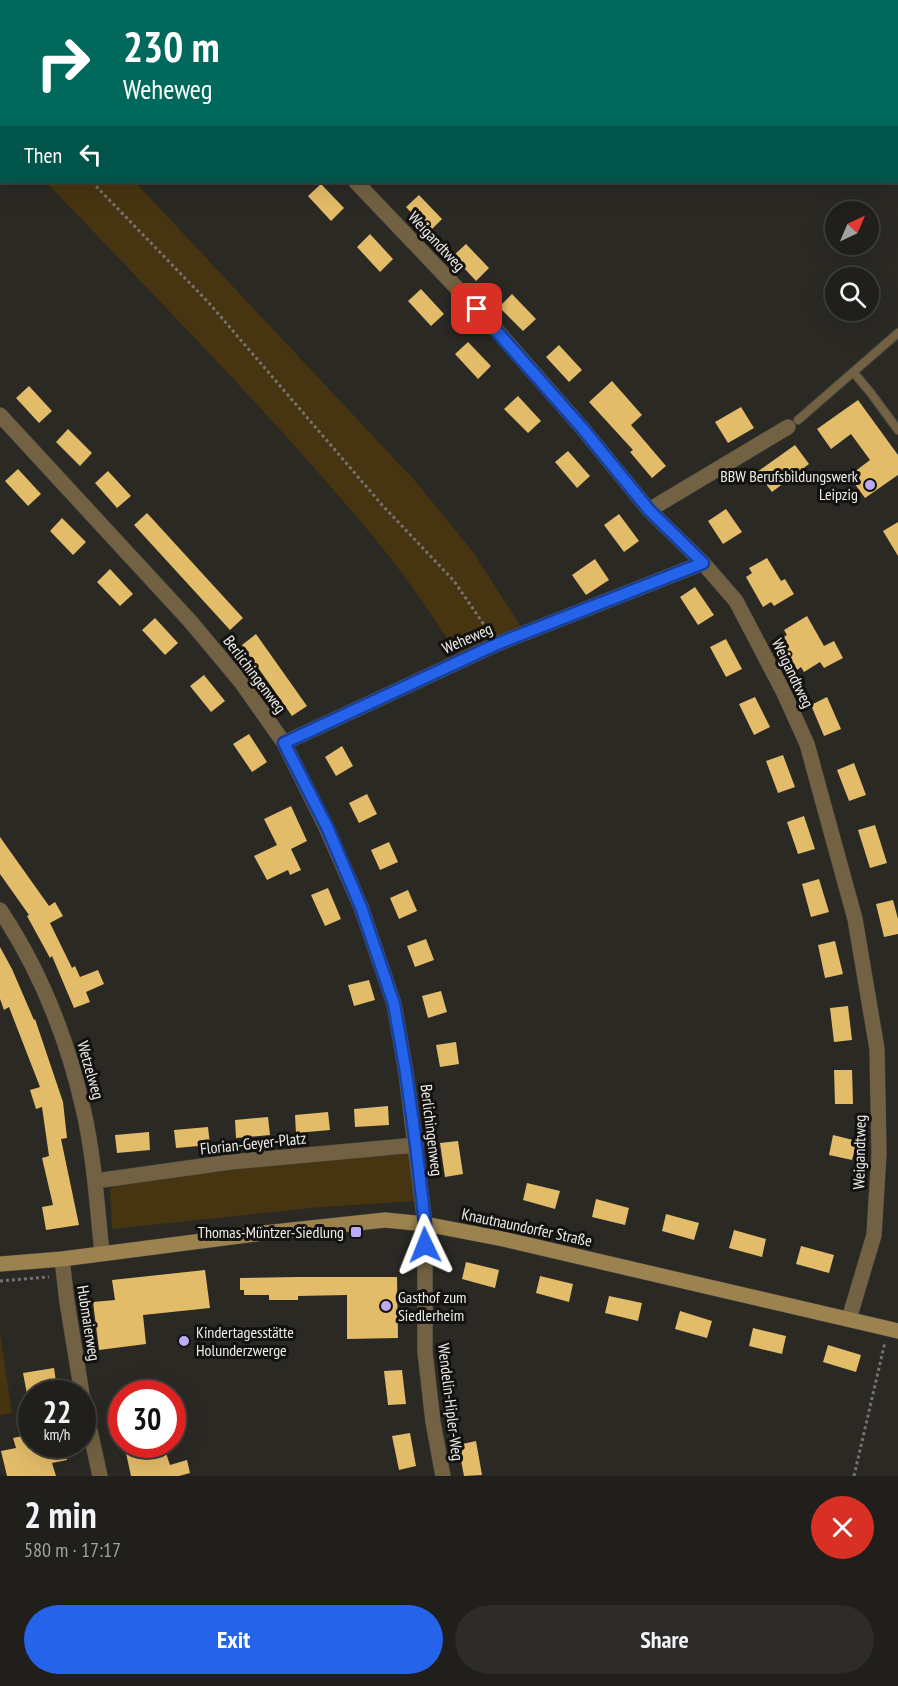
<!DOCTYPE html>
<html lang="en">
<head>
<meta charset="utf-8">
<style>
	:root { --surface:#201f1b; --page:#2d2c28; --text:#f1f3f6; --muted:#a2a2a3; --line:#3d3d3a; --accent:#2563eb }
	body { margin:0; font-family:"PT Sans Narrow",sans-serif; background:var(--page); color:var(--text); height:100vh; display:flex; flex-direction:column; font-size:22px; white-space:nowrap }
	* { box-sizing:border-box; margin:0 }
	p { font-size:20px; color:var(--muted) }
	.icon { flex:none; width:33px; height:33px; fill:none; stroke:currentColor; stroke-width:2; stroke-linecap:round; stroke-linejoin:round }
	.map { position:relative; height:1476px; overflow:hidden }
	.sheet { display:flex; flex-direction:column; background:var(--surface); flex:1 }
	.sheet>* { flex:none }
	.hud { position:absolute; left:0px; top:0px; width:898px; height:183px; box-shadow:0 6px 24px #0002,0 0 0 2px var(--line); background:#00695c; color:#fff; overflow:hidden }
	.needle { width:39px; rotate:44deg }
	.buttons { position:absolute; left:825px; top:201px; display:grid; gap:12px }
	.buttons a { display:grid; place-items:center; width:54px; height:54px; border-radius:50%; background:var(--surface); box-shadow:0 6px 24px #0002,0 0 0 2px var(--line); font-size:30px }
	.speed { position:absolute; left:18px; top:1380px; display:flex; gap:12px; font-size:30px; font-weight:700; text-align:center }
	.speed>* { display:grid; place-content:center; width:78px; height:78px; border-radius:50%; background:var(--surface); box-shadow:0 6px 24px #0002,0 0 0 2px var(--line); line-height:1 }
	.speed small { font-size:15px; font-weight:400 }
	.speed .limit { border:9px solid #d22; background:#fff; color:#111 }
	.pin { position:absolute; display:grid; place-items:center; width:51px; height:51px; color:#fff; margin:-26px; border-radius:12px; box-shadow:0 3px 9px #0006 }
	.me { position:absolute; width:66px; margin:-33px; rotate:358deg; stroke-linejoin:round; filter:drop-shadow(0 0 4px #0008) }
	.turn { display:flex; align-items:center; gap:21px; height:126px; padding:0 24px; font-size:27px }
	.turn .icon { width:78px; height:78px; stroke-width:2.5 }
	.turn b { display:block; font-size:42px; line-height:51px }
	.then { display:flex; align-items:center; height:57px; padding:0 24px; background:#0003; gap:12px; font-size:22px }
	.round { display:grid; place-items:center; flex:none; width:63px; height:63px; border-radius:32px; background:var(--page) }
	.overview { display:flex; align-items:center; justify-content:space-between; height:102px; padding:0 24px }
	h1 { font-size:36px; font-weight:600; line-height:45px }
	.button { display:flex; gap:12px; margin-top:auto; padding:12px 24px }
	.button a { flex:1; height:69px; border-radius:36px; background:var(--accent); color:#fff; font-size:24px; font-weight:600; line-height:69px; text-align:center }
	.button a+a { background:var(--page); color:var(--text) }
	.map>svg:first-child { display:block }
	.green { fill:#463510 }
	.building { fill:#e3bc69 }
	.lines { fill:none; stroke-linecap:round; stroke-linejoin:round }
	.service-casing { stroke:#464540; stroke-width:10 }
	.minor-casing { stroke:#464540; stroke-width:16 }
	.secondary-casing { stroke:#464540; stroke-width:16 }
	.path { stroke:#74736e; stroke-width:3; stroke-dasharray:3 3; stroke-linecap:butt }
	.service { stroke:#726243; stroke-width:8 }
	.minor { stroke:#726243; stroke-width:15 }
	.secondary { stroke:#9b824e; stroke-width:15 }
	.route-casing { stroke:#184099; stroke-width:15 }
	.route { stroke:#2563eb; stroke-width:10 }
	.poi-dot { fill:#bcaaf6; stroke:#131210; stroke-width:2 }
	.labels { text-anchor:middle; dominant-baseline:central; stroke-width:6; stroke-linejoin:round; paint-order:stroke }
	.street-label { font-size:16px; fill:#efeeeb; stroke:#131210 }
	.poi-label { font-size:16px; fill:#efeeeb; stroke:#131210; text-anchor:end }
</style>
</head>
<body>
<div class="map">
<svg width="898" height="1476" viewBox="0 0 898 1476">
	<rect width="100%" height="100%" fill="#2b2924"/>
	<!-- green -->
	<path class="green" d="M 46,182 L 135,182 L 417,483 L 473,552 L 525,633 L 462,660 C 435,620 408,579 377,541 C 273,416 158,300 46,182 Z
		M 404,1151 L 411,1154 L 415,1201 L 322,1207 L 112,1229 L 110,1189 L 119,1182 Z
		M 0,1333 L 12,1413 L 0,1415 Z"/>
	<!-- building -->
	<path class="building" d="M 321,184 L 344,208 L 331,221 L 308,196 Z
		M 419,195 L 442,219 L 429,232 L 406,207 Z
		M 370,234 L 393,259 L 380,272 L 357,247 Z
		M 466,244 L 489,268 L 476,281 L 453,256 Z
		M 421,289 L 444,314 L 431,326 L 408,301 Z
		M 512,294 L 536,319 L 523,331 L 499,307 Z
		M 468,342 L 491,366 L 478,379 L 455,354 Z
		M 559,345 L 582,370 L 569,382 L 546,357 Z
		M 612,381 L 642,415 L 631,425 L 666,466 L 652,478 L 630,452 L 633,450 L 589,402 Z
		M 29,386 L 52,411 L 39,423 L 16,398 Z
		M 518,396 L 541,421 L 528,433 L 504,409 Z
		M 858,400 L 898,455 L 898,475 L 865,498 L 849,476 L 870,460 L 851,434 L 831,449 L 817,429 Z
		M 741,407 L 754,428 L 728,443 L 715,422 Z
		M 68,429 L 92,453 L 80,466 L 56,442 Z
		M 795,445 L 809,464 L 772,492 L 757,472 Z
		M 568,451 L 590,476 L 577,488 L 555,462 Z
		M 18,469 L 41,494 L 28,506 L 5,481 Z
		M 108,471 L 131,496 L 117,508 L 95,483 Z
		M 726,509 L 742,532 L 723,544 L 708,521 Z
		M 147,513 L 243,618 L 230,630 L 134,525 Z
		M 619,514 L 639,541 L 624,552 L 604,525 Z
		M 62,518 L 86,542 L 73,555 L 50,531 Z
		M 898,522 L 898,556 L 883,531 Z
		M 767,558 L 781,581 L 785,579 L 794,594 L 774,606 L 771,602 L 763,607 L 746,577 L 752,573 L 749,568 Z
		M 595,559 L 609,580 L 586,595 L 572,575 Z
		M 110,569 L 133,594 L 120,606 L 97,582 Z
		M 695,587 L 714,615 L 698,625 L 680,597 Z
		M 807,616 L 824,646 L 834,641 L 843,658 L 824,668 L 820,662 L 804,672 L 801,667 L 797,670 L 780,639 L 787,635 L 784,630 Z
		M 155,618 L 178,643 L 165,655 L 142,630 Z
		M 256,634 L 307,706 L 292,716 L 242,645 Z
		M 726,639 L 742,669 L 726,677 L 710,647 Z
		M 204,675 L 225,701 L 211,712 L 190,686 Z
		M 755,697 L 770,727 L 754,735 L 739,704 Z
		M 827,697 L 841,729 L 824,736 L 811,705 Z
		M 249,734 L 267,762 L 252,772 L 233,744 Z
		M 342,746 L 353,766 L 336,776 L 325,757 Z
		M 783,755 L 795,787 L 778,793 L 766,761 Z
		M 854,763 L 866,795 L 849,801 L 837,770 Z
		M 367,794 L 377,814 L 359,823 L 349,803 Z
		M 291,806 L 307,841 L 291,849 L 301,870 L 290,875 L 288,870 L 267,880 L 254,856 L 277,845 L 264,819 Z
		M 804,816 L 815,849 L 798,854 L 787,822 Z
		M 875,825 L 887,863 L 870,868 L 858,830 Z
		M 0,837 L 49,906 L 55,902 L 63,916 L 50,923 L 72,968 L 75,966 L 80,977 L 98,970 L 104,984 L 86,992 L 90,1002 L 74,1008 L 52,956 L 50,958 L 27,916 L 29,915 L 0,874 Z
		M 389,842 L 398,862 L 380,870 L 371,850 Z
		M 819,879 L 829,912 L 811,917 L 802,884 Z
		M 328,888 L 341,919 L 325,926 L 311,895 Z
		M 408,890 L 417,911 L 399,919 L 390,898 Z
		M 893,900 L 898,919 L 898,934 L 884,937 L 876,904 Z
		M 426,939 L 434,960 L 415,967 L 407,946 Z
		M 835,941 L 843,974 L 825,978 L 818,945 Z
		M 0,947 L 12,969 L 34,1020 L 35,1019 L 63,1102 L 67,1138 L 61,1139 L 79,1225 L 46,1230 L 42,1207 L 53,1205 L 42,1158 L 49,1156 L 42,1107 L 36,1109 L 30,1090 L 40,1087 L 9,1007 L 4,1010 L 0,999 Z
		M 369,980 L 375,1000 L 354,1006 L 348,985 Z
		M 441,991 L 447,1012 L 428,1018 L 422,996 Z
		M 848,1006 L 852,1040 L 834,1042 L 830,1008 Z
		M 456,1042 L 459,1064 L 440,1067 L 436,1045 Z
		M 834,1070 L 852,1070 L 853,1104 L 835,1104 Z
		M 388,1106 L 389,1125 L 355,1127 L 354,1109 Z
		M 328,1112 L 330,1130 L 296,1133 L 295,1115 Z
		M 268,1117 L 270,1135 L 236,1138 L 235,1120 Z
		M 208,1127 L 210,1145 L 176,1148 L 174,1130 Z
		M 149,1132 L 150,1150 L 117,1153 L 115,1135 Z
		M 833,1135 L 857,1141 L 852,1160 L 829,1155 Z
		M 458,1141 L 463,1174 L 445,1177 L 440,1143 Z
		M 527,1183 L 560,1191 L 555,1209 L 523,1200 Z
		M 596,1199 L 629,1208 L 625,1225 L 592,1217 Z
		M 666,1214 L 699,1223 L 694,1240 L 662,1231 Z
		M 734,1230 L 766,1239 L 762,1257 L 729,1248 Z
		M 801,1246 L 834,1255 L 829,1273 L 796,1264 Z
		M 466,1262 L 499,1270 L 495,1288 L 462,1279 Z
		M 205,1270 L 210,1308 L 143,1315 L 146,1344 L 99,1350 L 93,1302 L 115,1300 L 112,1280 Z
		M 540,1276 L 573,1284 L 569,1302 L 536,1293 Z
		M 298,1277 L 397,1277 L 398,1338 L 347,1339 L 347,1295 L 298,1296 L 298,1300 L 269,1300 L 269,1295 L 244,1295 L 244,1290 L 240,1290 L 240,1278 Z
		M 609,1296 L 642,1303 L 638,1321 L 605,1313 Z
		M 680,1311 L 712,1321 L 707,1338 L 675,1329 Z
		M 753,1328 L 786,1336 L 782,1354 L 749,1346 Z
		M 828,1345 L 861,1355 L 856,1372 L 823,1362 Z
		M 54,1368 L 57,1389 L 27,1394 L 23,1373 Z
		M 402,1370 L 406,1404 L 388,1405 L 384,1371 Z
		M 155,1381 L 157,1394 L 141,1394 L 139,1382 Z
		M 410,1433 L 416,1466 L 399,1470 L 392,1436 Z
		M 27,1435 L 29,1444 L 64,1444 L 67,1460 L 52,1463 L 56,1476 L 7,1476 L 1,1451 L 16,1448 L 13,1438 Z
		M 476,1441 L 482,1475 L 464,1476 L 458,1445 Z
		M 124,1444 L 163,1444 L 170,1465 L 187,1460 L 190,1473 L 179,1476 L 131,1476 Z"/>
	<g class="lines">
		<defs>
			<path id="service" d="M 854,373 L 870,392 L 898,430
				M 798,420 L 898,333"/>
			<path id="minor" d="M 191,0 L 193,2
				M 521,0 L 523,2
				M 154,2 L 155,0
				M 0,143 L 2,141
				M 356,182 L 492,325 L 583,429 L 649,510 L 703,563 L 736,601 L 783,691 L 807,744 L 855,919 L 877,1049 L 879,1154 L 874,1235 L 849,1319
				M 0,415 L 190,621 L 241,682 L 284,743 L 326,827 L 361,907 L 394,1004 L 406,1073 L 425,1224 L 425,1352 L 433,1422 L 443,1476
				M 649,510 L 788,427
				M 284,743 L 497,644 L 703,563
				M 0,910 C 40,970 67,1038 83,1108 C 94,1155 97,1205 102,1253
				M 95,1181 L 231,1162 L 416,1145
				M 62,1259 L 67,1302 L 82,1394
				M 82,1394 L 100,1476"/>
			<path id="secondary" d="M 0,1264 L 62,1259 L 264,1233 L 385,1220 L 425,1224 L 503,1239 L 898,1331"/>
		</defs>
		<!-- service casing -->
		<use href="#service" class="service-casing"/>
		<!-- minor casing -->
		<use href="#minor" class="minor-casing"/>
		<!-- secondary casing -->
		<use href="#secondary" class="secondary-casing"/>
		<!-- path -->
		<path class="path" d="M 580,2 L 580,0
			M 92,182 L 209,303 L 383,506 L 454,581 L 489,632
			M 0,1281 L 49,1277
			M 854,1476 L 885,1342"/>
		<!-- service -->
		<use href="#service" class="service"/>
		<!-- minor -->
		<use href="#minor" class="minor"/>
		<!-- secondary -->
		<use href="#secondary" class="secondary"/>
	</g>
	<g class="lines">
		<defs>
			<path id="route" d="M 425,1245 L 425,1224 L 416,1145 L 406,1073 L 394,1004 L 361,907 L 327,827 L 284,743 L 497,644 L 703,563 L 649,510 L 583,429 L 477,309"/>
		</defs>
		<!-- route casing -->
		<use href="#route" class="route-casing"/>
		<!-- route -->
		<use href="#route" class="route"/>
	</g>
	<!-- markers -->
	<g class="poi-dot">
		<circle cx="870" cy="485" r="6"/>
		<rect x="350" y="1226" width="12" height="12" rx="3"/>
		<circle cx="386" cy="1306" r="6"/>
		<circle cx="184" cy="1341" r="6"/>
	</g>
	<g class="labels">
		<!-- street labels -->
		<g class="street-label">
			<text transform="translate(437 241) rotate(47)">Weigandtweg</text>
			<text transform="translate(467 638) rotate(-24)">Weheweg</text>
			<text transform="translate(793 673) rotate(64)">Weigandtweg</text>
			<text transform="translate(255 674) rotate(53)">Berlichingenweg</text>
			<text transform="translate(91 1070) rotate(74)">Wetzelweg</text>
			<text transform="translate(432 1130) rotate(83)">Berlichingenweg</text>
			<text transform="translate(253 1143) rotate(-6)">Florian-Geyer-Platz</text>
			<text transform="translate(859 1152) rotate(-89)">Weigandtweg</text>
			<text transform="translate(527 1227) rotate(12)">Knautnaundorfer Straße</text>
			<text transform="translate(89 1323) rotate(81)">Hubmaierweg</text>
			<text transform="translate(451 1402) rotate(83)">Wendelin-Hipler-Weg</text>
		</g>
		<!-- poi labels -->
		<g class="poi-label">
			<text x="858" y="476">BBW Berufsbildungswerk<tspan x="858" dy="18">Leipzig</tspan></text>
			<text x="344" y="1232">Thomas-Müntzer-Siedlung</text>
			<text x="398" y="1297" text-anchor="start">Gasthof zum<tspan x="398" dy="18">Siedlerheim</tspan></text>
			<text x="196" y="1332" text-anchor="start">Kindertagesstätte<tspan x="196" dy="18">Holunderzwerge</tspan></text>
		</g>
	</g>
</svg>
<div class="buttons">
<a><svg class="needle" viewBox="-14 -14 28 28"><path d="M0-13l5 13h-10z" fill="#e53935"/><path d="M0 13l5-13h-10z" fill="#a2a2a3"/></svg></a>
<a><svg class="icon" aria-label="search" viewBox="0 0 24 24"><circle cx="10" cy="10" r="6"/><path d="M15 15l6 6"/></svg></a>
</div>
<div class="speed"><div>22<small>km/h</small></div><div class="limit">30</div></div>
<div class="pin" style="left:477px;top:309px;background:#d93025"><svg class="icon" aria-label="arrive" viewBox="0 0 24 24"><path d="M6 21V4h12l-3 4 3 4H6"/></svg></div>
<svg class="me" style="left:425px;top:1245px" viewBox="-20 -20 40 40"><path d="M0-17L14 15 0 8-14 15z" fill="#2563eb" stroke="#fff" stroke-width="4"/></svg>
<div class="hud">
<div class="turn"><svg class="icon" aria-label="right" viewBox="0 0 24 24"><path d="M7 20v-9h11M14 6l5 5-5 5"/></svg><div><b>230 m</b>Weheweg</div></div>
<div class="then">Then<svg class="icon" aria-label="left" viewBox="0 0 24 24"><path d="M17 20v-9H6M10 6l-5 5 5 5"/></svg></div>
</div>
</div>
<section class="sheet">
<div class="overview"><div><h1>2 min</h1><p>580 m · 17:17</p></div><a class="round" style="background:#d93025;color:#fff"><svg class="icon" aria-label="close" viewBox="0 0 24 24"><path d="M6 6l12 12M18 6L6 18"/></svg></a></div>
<div class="button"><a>Exit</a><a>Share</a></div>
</section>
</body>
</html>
